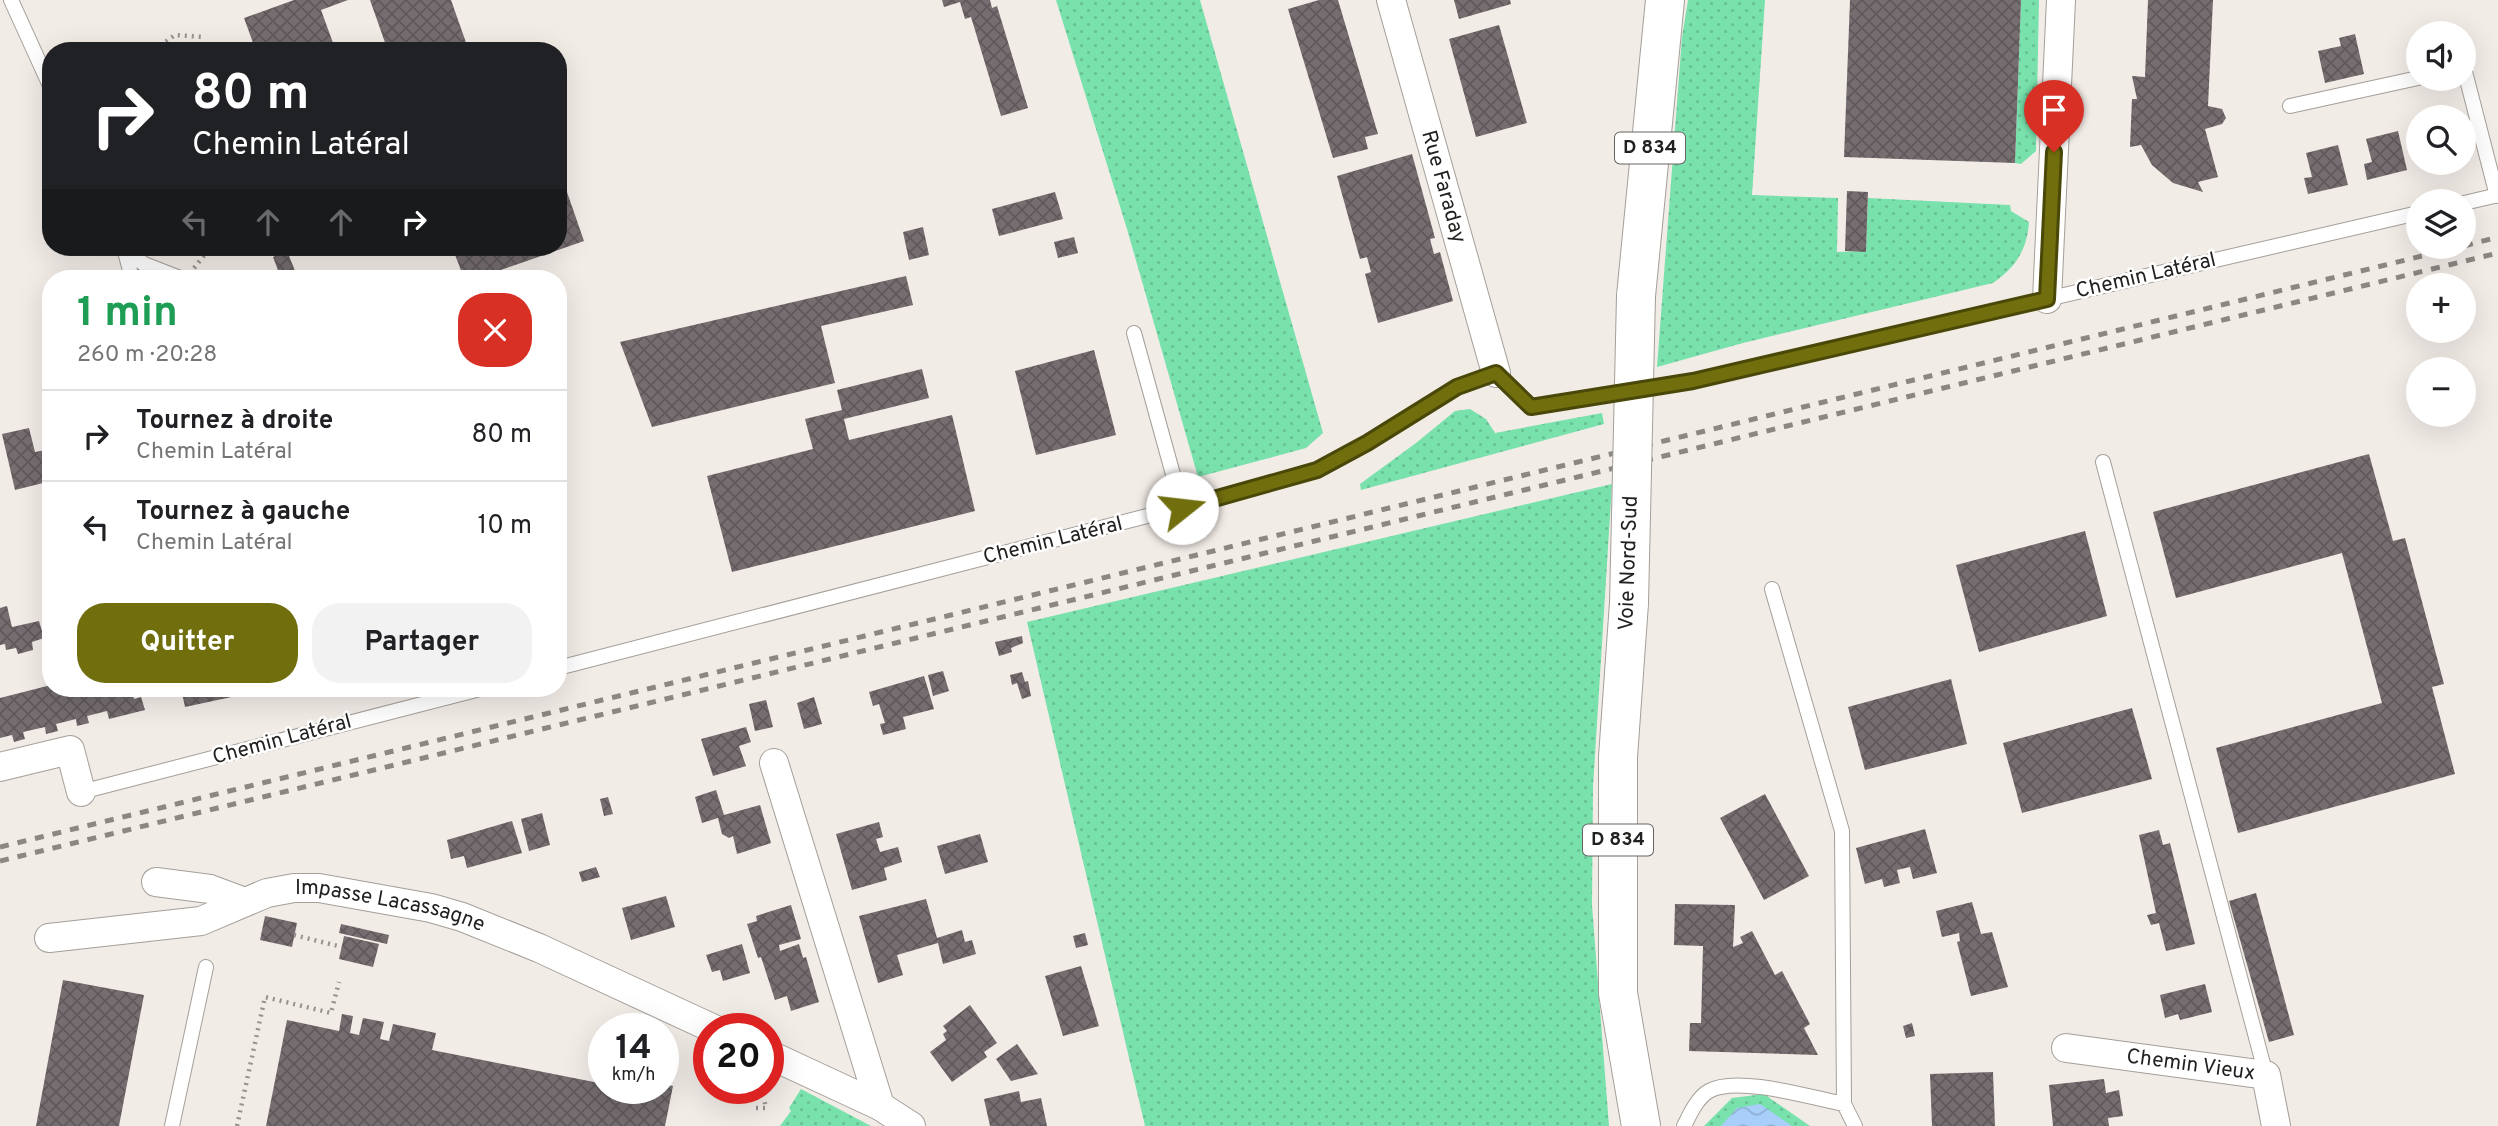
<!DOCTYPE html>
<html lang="fr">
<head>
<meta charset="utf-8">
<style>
	:root { --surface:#fff; --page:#f2f2f2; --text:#202124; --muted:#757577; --line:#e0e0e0; --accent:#716e0d }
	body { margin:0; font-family:Overpass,sans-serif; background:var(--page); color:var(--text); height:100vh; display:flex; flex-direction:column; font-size:26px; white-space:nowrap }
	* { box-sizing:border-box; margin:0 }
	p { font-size:23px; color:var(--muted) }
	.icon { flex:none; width:38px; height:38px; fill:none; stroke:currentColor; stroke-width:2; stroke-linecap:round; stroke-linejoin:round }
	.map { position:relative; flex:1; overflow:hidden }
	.side { position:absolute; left:42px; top:270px; width:525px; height:427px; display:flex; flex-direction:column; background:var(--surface); border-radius:28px; box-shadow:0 7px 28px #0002 }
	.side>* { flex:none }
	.banner { position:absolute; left:42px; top:42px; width:525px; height:214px; border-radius:28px; box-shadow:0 7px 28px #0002; background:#202124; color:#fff; overflow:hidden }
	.buttons { position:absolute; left:2406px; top:21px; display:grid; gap:14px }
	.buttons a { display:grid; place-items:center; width:70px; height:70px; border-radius:50%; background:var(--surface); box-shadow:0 7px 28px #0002; font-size:35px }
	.speed { position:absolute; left:588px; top:1013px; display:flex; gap:14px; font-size:35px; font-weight:700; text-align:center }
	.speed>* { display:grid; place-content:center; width:91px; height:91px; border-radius:50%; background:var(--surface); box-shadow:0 7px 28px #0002; line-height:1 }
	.speed small { font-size:18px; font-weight:400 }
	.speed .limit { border:10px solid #d22; background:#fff; color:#111 }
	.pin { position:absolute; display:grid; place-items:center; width:60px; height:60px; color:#fff; margin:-72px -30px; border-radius:50% 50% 50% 0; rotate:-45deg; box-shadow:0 0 7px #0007 }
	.pin .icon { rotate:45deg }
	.me { position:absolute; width:77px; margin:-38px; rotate:74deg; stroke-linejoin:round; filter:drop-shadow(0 0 5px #0008) }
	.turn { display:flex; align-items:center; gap:24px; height:147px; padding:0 35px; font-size:32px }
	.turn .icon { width:91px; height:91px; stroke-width:2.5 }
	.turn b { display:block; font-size:49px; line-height:60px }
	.lanes { display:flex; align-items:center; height:66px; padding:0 35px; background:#0003; justify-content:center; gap:35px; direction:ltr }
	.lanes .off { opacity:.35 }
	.round { display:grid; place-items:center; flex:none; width:74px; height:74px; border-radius:28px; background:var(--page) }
	.headline { display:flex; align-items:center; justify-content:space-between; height:119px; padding:0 35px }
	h1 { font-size:42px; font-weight:700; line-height:52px; color:#1e9e55 }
	.primary-button { display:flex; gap:14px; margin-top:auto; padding:14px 35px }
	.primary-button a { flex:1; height:80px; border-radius:28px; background:var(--accent); color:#fff; font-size:28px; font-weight:700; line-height:80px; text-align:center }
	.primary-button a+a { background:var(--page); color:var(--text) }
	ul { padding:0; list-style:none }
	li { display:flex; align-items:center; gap:21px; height:91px; padding:0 35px; border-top:2px solid var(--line) }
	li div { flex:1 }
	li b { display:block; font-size:26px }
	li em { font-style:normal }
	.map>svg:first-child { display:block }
	.grass { fill:url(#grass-dots) }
	.water { fill:url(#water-waves) }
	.building { fill:url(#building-cross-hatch) }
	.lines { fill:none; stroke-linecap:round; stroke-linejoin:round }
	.service-casing { stroke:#a49f99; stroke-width:16 }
	.minor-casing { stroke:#a49f99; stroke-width:30 }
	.primary-casing { stroke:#a49f99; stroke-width:40 }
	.path { stroke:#96928e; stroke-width:4.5; stroke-dasharray:2 5; stroke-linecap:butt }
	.service { stroke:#fff; stroke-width:14 }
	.minor { stroke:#fff; stroke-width:28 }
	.primary { stroke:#fff; stroke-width:38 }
	.rail { stroke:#8b8783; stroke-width:5; stroke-dasharray:9 9; stroke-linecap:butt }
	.primary-bridge-casing { stroke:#a49f99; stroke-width:40; stroke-linecap:butt }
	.primary-bridge { stroke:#fff; stroke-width:38 }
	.route-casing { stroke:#494808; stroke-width:18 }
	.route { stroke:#716e0d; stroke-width:12 }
	.labels { text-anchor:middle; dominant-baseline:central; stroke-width:5; stroke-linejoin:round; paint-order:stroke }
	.shield { fill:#fff; stroke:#656462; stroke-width:2 }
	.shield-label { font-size:19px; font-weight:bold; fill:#23211f }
	.street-label { font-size:21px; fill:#23211f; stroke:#fff }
</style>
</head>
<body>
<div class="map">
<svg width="2498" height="1126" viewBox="0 0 2498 1126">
	<defs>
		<pattern id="grass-dots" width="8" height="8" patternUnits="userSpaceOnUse" patternTransform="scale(1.75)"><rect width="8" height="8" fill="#78e1ac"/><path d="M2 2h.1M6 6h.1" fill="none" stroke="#68c194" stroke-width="1.8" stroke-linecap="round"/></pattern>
		<pattern id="water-waves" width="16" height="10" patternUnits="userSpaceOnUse" patternTransform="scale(1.75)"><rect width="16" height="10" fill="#a8cefa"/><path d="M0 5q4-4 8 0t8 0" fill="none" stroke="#90b1d6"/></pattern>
		<pattern id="building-cross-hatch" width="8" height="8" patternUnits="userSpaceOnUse" patternTransform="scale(1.75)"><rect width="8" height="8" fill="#756d70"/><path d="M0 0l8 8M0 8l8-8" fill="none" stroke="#60595b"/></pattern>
	</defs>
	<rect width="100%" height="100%" fill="#f2ece7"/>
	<!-- grass -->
	<path class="grass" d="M 1056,0 L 1200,0 L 1323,433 L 1306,448 L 1198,477 L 1127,229 Z
		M 1688,0 L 1765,0 L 1752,195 L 1838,198 L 1837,252 L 1866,251 L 1868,198 L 2010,205 L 2011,211 L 2029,222 C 2027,250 2016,267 1993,283 L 1743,343 L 1657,367 L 1682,37 Z
		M 2021,0 L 2039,0 L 2036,151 L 2021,164 L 2015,163 Z
		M 1470,409 L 1486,419 L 1495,433 L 1602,413 L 1604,424 L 1361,490 L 1360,484 L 1416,443 L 1455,411 Z
		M 1612,484 L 1593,787 L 1592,905 L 1609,1126 L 1145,1126 L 1027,622 Z
		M 801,1089 L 871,1126 L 780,1126 L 791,1111 L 789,1108 Z
		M 1764,1094 L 1810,1126 L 1704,1126 L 1732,1098 Z"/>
	<!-- water -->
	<path class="water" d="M 1760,1104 L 1792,1126 L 1721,1126 L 1737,1108 Z"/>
	<!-- building -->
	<path class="building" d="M 294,0 L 348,0 L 321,10 L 336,51 L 256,51 L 244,18 Z
		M 370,0 L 451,0 L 469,51 L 388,51 Z
		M 942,0 L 990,0 L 992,8 L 997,6 L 1028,108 L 1001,116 L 971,17 L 965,19 L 960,2 L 944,7 Z
		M 1319,0 L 1338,0 L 1378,134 L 1365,137 L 1368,149 L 1333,158 L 1288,9 Z
		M 1454,0 L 1510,0 L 1511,4 L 1459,19 Z
		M 1850,0 L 2021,0 L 2015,163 L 1844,157 Z
		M 2148,0 L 2213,0 L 2208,106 L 2222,109 L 2226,118 L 2222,124 L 2205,129 L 2218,177 L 2198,182 L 2203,192 L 2173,183 L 2152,165 L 2141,145 L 2130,147 L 2132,99 L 2137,99 L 2132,76 L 2145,77 Z
		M 1499,25 L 1527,123 L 1476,137 L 1449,39 Z
		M 2355,34 L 2364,74 L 2325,83 L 2318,51 L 2341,46 L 2339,38 Z
		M 2398,131 L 2407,170 L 2367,180 L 2364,164 L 2372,162 L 2366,139 Z
		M 2338,145 L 2348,185 L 2308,194 L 2304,178 L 2312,177 L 2306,153 Z
		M 1412,154 L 1435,238 L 1430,239 L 1434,254 L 1440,252 L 1453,301 L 1378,323 L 1365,274 L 1371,272 L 1367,257 L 1360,259 L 1337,176 Z
		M 559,169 L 584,241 L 478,278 L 464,278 L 452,247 L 558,247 Z
		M 1847,191 L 1868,192 L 1866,252 L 1845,251 Z
		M 1055,192 L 1063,219 L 999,236 L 992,209 Z
		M 923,227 L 929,255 L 909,260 L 903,232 Z
		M 1074,237 L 1078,253 L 1058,258 L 1054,242 Z
		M 287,251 L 298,278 L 281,278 L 273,257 Z
		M 906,276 L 913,305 L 821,326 L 835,383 L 652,427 L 620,342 Z
		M 1094,350 L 1116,435 L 1036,455 L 1015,371 Z
		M 922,369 L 929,398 L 844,419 L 849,440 L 952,415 L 975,511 L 732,572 L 707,476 L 813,449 L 805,419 L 842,410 L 837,390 Z
		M 29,428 L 35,452 L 51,449 L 51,481 L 15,490 L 2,434 Z
		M 2369,454 L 2393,541 L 2405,538 L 2444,684 L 2432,687 L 2455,774 L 2238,833 L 2216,748 L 2382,703 L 2342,553 L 2176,598 L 2153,512 Z
		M 2085,531 L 2107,616 L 1979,652 L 1956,565 Z
		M 7,606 L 12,627 L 39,621 L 44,638 L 32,642 L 33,650 L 18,654 L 16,648 L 6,650 L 5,644 L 0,645 L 0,608 Z
		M 1022,636 L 1023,643 L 1011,648 L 1012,652 L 999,656 L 995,642 Z
		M 943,671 L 949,691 L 933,696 L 928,675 Z
		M 1022,672 L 1025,682 L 1028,681 L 1031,696 L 1022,699 L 1017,683 L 1012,685 L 1010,675 Z
		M 924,676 L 934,709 L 903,717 L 906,729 L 883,735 L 880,724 L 885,723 L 879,704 L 873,706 L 869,692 Z
		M 1951,679 L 1967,744 L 1865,770 L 1848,707 Z
		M 51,685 L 51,688 L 131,688 L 134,699 L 141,697 L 145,710 L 109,719 L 107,711 L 87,716 L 89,723 L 77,726 L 76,719 L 56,724 L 58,731 L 46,734 L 45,727 L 23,732 L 25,739 L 14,742 L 12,735 L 0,738 L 0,698 Z
		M 181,688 L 259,688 L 259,691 L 185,707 Z
		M 814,697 L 822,724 L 804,729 L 797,703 Z
		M 766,700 L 773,727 L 755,731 L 749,704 Z
		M 2132,708 L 2152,779 L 2022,813 L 2003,743 Z
		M 746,727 L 751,742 L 739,746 L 746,766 L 713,776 L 701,739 Z
		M 716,790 L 724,815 L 760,805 L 771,843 L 737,854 L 733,836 L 729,838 L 722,834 L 718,818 L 702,823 L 695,797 Z
		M 1765,794 L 1809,876 L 1764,900 L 1720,818 Z
		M 608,797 L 613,814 L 604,816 L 600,799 Z
		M 542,813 L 550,845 L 529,851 L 521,819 Z
		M 512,821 L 522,853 L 467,868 L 464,856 L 451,859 L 447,840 Z
		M 879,822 L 883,837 L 876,839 L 880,852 L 898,847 L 902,862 L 884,868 L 887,880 L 852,890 L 836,834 Z
		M 1925,829 L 1937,873 L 1913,879 L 1910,867 L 1897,870 L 1900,883 L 1884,887 L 1882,879 L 1865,884 L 1856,848 Z
		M 2159,830 L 2163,845 L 2170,843 L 2195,944 L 2166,951 L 2159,923 L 2151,925 L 2147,915 L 2156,913 L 2139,835 Z
		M 980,834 L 988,862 L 945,874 L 937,846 Z
		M 596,867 L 600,877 L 582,882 L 579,872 Z
		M 2256,893 L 2294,1035 L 2269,1042 L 2229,901 Z
		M 666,896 L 675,927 L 631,940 L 622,908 Z
		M 926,899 L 937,938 L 962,930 L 965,942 L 972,940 L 976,954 L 943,964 L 938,943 L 897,955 L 903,975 L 878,983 L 859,916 Z
		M 1972,902 L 1981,934 L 1992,932 L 2008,987 L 1971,996 L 1957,942 L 1960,941 L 1959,933 L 1942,937 L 1936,911 Z
		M 1675,904 L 1735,905 L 1733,947 L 1743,943 L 1740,937 L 1752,931 L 1775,975 L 1782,971 L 1810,1024 L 1804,1028 L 1818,1055 L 1689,1051 L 1690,1023 L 1701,1023 L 1703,946 L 1674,945 Z
		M 791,905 L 801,939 L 779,945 L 780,951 L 799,944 L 803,958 L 806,957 L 819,1002 L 791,1011 L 787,996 L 775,1000 L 761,957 L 758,958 L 747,924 L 757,921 L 756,916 Z
		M 265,916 L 297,923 L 292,947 L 260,940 Z
		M 341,924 L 389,935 L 387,944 L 339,933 Z
		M 1085,933 L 1088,945 L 1076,948 L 1073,936 Z
		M 344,936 L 379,944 L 373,967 L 339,959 Z
		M 742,944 L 750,973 L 723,981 L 720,970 L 712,972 L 706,955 Z
		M 1081,966 L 1099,1026 L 1063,1036 L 1045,976 Z
		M 63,980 L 144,995 L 119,1126 L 36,1126 Z
		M 2205,984 L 2212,1012 L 2180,1020 L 2178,1014 L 2165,1018 L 2160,995 Z
		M 970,1005 L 997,1043 L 984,1052 L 987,1057 L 952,1082 L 930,1052 L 946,1040 L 943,1034 L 947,1031 L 943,1026 Z
		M 342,1014 L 353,1016 L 350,1033 L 359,1035 L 363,1018 L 384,1022 L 380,1039 L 389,1041 L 393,1024 L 436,1033 L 432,1050 L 604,1084 L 604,1088 L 639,1092 L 639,1088 L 663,1088 L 663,1084 L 673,1086 L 665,1126 L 266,1126 L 287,1020 L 339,1031 Z
		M 1912,1023 L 1915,1036 L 1906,1038 L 1903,1026 Z
		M 1017,1044 L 1038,1074 L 1011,1081 L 996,1059 Z
		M 1993,1072 L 1995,1126 L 1932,1126 L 1930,1074 Z
		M 2104,1079 L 2106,1093 L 2119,1090 L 2123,1116 L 2108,1118 L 2109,1126 L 2053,1126 L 2049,1085 Z
		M 1019,1091 L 1021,1102 L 1041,1098 L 1047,1126 L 990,1126 L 984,1099 Z"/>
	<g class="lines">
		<defs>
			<path id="service" d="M 11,0 L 51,88
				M 2464,68 L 2497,196
				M 2290,106 L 2418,78
				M 2464,203 L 2498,195
				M 124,248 L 132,278
				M 125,250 L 144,264 L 180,278
				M 1134,333 L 1182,507
				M 2103,462 L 2266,1075
				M 1772,589 L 1842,831 L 1844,1104 L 1855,1126
				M 558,668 L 1182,507 L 1317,470 L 1367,443 L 1457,387 L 1496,373 L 1531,407 L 1693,381 L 2418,213
				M 81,792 L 484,688
				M 172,1126 L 206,967
				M 1684,1126 C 1690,1114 1697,1098 1709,1091 C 1737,1075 1813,1098 1844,1104"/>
			<g id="minor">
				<path id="s1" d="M 1391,0 L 1496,373"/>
				<path d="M 2047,299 L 2061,0"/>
				<path d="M 774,763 L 880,1106 L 911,1126"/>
				<path d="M 0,767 L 70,750 L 81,792"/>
				<path d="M 156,882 L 210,889 L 245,902"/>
				<path id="s2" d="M 49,938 L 201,921 L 267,893 L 294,888 L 319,888 L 431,908 L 462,917 L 539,948 L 714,1029"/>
				<path id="s3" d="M 2066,1048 L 2266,1075 L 2276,1126"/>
				<path d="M 768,1054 L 880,1106"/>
			</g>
			<path id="primary" d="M 1636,296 L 1665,0
				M 1629,603 L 1618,757 L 1618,993 L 1641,1126"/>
		</defs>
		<!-- service casing -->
		<use href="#service" class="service-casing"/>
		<!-- minor casing -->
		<use href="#minor" class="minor-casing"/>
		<!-- primary casing -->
		<use href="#primary" class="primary-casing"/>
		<!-- path -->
		<path class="path" d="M 157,51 L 157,48 L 175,35 L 203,37
			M 194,268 L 211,247
			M 294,935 L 342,947
			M 756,1108 L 766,1108 L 764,1099
			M 237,1126 L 265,997 L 331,1013 L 339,982"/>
		<!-- service -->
		<use href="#service" class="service"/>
		<!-- minor -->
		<use href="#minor" class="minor"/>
		<!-- primary -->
		<use href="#primary" class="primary"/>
		<!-- rail -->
		<path class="rail" d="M 2464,246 L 2498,237
			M 0,847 L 2459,247
			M 0,861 L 2498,253"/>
		<defs>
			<path id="primary-bridge" d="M 1629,603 L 1636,296"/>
		</defs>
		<!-- primary-bridge casing -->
		<use href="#primary-bridge" class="primary-bridge-casing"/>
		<!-- primary-bridge -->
		<use href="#primary-bridge" class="primary-bridge"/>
	</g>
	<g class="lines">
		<defs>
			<path id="route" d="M 1182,508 L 1317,470 L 1367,443 L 1457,387 L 1496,373 L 1531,407 L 1693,381 L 2047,299 L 2054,152"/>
		</defs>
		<!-- route casing -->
		<use href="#route" class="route-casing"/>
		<!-- route -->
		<use href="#route" class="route"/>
	</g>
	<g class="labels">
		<!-- shield labels -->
		<g class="shield">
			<rect x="1615" y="132.5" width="70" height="31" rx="5"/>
			<rect x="1583" y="824.5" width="70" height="31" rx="5"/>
		</g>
		<g class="shield-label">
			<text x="1650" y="148">D 834</text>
			<text x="1618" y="840">D 834</text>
		</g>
		<!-- street labels -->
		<g class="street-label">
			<text stroke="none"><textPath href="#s1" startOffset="194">Rue Faraday</textPath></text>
			<text transform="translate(2146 276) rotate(-13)">Chemin Latéral</text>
			<text transform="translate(1053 541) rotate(-14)">Chemin Latéral</text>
			<text transform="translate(1629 563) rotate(-88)">Voie Nord-Sud</text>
			<text transform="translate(282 740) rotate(-15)">Chemin Latéral</text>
			<text stroke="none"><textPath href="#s2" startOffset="350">Impasse Lacassagne</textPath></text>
			<text stroke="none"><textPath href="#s3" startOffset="126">Chemin Vieux</textPath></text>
		</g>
	</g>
</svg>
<div class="buttons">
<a><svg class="icon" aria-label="sound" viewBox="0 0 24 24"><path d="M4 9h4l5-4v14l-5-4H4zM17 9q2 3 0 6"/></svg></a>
<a><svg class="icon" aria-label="search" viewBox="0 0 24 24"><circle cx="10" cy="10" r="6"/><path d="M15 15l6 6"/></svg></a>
<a><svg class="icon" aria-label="layers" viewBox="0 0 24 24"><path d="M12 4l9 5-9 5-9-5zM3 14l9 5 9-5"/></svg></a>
<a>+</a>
<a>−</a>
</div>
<div class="speed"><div>14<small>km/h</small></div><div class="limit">20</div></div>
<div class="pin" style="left:2054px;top:152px;background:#d93025"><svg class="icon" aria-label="arrive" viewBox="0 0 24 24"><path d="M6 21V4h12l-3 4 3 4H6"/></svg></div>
<svg class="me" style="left:1182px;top:508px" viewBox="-20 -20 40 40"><circle r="19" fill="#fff"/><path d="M0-13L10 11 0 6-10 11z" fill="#716e0d"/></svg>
<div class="banner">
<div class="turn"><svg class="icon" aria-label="right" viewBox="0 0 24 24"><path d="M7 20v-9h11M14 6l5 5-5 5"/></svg><div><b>80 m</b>Chemin Latéral</div></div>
<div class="lanes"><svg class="icon off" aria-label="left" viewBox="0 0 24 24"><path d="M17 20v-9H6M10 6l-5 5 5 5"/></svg><svg class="icon off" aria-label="ahead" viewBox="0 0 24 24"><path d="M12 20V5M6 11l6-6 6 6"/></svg><svg class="icon off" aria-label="ahead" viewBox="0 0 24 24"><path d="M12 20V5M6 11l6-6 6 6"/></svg><svg class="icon" aria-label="right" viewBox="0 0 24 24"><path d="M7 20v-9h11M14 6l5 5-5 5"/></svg></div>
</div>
<section class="side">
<div class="headline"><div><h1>1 min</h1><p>260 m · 20:28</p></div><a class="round" style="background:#d93025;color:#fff"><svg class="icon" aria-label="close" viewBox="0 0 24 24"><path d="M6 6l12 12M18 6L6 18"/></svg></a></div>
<ul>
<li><svg class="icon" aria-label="right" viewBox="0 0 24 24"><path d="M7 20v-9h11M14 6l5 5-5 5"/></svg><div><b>Tournez à droite</b><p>Chemin Latéral</p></div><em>80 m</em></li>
<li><svg class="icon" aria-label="left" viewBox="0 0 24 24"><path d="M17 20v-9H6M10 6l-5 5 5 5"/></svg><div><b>Tournez à gauche</b><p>Chemin Latéral</p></div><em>10 m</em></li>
</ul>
<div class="primary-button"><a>Quitter</a><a>Partager</a></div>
</section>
</div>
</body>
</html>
